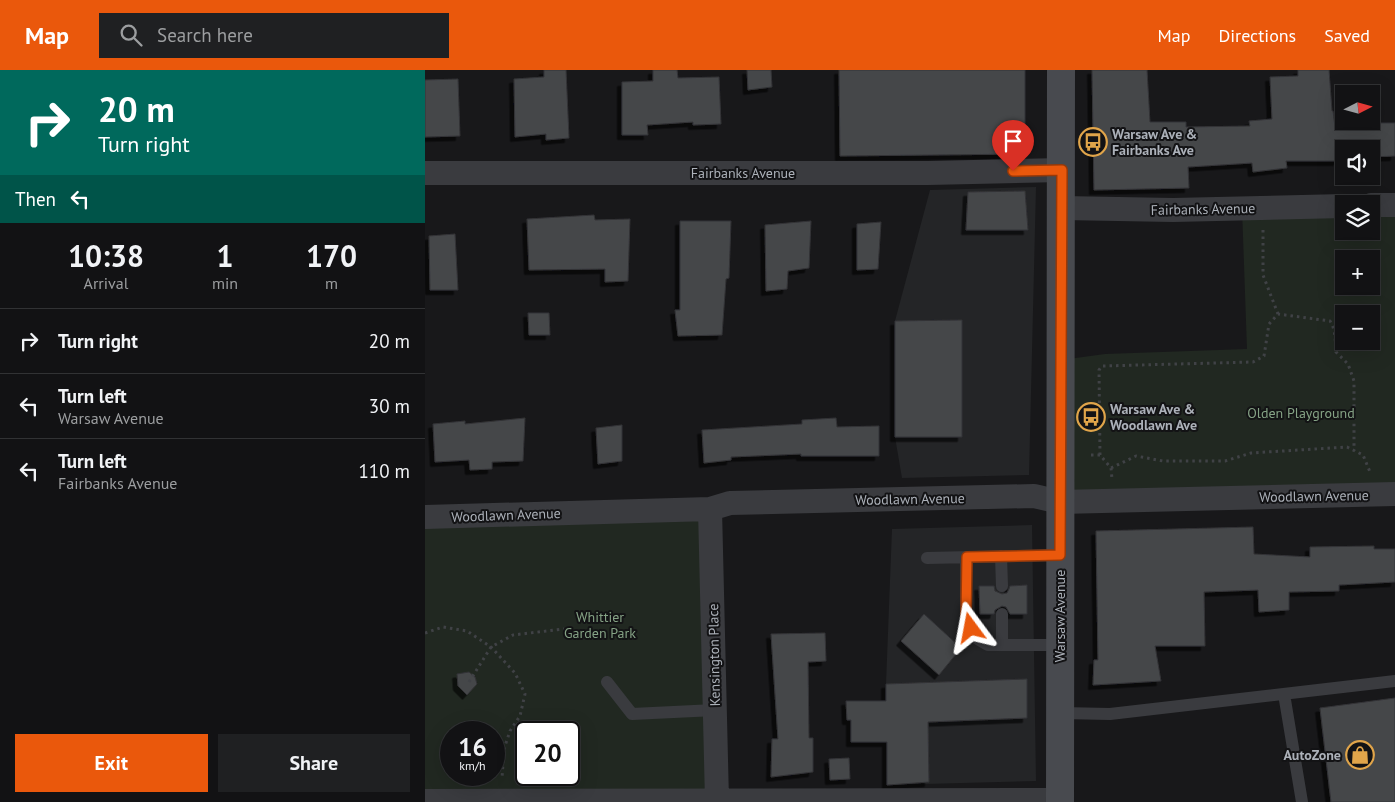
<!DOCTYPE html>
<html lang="en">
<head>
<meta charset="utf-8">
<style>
	:root { --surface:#121214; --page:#1f2022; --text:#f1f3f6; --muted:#9c9ea0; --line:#313234; --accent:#ea580c }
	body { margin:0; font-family:"PT Sans",sans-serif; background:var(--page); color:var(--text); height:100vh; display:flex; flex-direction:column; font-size:19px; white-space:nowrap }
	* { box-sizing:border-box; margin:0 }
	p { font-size:16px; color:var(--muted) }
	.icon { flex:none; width:28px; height:28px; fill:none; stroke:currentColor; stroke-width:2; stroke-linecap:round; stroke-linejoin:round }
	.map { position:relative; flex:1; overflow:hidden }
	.panel { display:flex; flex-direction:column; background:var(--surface); width:425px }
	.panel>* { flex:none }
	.banner { background:#00695c; color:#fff; overflow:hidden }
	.needle { width:32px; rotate:84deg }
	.fabs { position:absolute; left:910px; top:15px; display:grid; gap:10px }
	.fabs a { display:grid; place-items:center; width:45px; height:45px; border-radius:0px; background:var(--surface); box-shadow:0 5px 20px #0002,0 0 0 1px var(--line); font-size:25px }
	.speed { position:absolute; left:15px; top:651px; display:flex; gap:10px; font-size:25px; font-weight:700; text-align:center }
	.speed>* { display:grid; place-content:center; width:65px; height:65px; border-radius:50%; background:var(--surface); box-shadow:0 5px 20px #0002,0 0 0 1px var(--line); line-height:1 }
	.speed small { font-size:12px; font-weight:400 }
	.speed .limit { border:2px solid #111; border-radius:8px; background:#fff; color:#111 }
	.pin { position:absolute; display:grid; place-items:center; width:42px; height:42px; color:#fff; margin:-51px -21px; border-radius:50% 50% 50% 0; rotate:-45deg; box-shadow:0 0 5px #0007 }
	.pin .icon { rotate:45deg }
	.me { position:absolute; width:55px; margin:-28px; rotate:347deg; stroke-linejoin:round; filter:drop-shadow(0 0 4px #0008) }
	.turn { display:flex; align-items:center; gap:18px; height:105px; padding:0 15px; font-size:22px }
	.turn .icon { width:65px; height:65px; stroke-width:2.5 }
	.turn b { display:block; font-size:35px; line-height:42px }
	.then { display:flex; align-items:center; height:48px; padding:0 15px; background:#0003; gap:10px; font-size:19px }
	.eta { display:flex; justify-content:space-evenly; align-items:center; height:85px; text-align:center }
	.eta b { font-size:30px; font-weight:600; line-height:35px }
	.button { display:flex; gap:10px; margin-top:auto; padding:10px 15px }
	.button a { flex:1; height:58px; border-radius:0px; background:var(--accent); color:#fff; font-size:20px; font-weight:600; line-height:58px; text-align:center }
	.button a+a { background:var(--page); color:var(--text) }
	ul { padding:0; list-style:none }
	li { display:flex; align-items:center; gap:15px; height:65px; padding:0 15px; border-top:1px solid var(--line) }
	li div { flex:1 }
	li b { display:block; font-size:19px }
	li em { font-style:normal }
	header { display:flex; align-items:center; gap:30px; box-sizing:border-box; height:70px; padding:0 25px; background:var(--accent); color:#fff }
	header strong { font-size:24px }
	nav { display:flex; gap:28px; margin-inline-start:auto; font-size:18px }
	.search { width:350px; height:45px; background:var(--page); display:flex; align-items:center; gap:12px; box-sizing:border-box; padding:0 18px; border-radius:0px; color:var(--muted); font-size:19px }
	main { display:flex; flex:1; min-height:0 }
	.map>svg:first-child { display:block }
	.built { fill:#242527 }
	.green { fill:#212821; fill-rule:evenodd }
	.building { fill:#45474a; stroke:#333336; filter:url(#shadow) }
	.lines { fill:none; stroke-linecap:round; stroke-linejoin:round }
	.path { stroke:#404246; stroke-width:3; stroke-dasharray:2.5 4; stroke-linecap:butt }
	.lane { stroke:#3a3b3f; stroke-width:12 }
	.street { stroke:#3a3b3f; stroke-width:24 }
	.secondary { stroke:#484a4f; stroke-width:28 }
	.route-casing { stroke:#983908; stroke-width:12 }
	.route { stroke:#ea580c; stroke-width:9 }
	.labels { text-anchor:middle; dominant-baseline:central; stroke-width:4; stroke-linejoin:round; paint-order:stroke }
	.poi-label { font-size:14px; font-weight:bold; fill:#acb1b9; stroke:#131315; text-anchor:start }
	.street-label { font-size:14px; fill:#acb1b9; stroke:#131315 }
	.park-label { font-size:14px; fill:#85a285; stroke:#131315 }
</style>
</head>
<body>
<header>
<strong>Map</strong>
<div class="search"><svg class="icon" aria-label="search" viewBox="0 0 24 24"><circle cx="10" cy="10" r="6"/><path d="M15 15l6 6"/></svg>Search here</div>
<nav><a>Map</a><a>Directions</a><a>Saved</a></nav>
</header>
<main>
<section class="panel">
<div class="banner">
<div class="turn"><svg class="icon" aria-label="right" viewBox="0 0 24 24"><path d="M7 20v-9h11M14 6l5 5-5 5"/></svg><div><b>20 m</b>Turn right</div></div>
<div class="then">Then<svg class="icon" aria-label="left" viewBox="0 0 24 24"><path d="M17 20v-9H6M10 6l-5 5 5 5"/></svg></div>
</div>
<div class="eta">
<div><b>10:38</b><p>Arrival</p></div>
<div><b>1</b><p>min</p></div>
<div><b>170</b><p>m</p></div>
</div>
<ul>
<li><svg class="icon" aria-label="right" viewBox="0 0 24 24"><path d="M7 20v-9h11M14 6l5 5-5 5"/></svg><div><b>Turn right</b></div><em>20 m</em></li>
<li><svg class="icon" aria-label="left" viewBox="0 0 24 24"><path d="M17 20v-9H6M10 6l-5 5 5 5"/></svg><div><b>Turn left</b><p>Warsaw Avenue</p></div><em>30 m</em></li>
<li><svg class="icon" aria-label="left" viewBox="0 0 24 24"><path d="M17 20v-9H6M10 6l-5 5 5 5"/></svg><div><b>Turn left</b><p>Fairbanks Avenue</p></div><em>110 m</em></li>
</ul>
<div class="button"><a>Exit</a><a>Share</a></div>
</section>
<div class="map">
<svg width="970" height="732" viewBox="0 0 970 732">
	<defs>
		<filter id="shadow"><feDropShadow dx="-4.5" dy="4.5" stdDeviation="0" flood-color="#0009"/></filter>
	</defs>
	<rect width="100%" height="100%" fill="#18181a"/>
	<!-- built -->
	<path class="built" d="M 611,117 L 604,405 L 477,408 L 470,367 L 470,251 L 505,120 Z
		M 607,455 L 611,711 L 462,715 L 461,614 L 467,459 Z"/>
	<!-- green -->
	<path class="green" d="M 946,135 L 970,135 L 970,424 L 635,432 L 636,290 L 680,284 L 822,279 L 817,138 L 919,136 L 919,161 L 946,161 ZM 919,189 L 946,189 L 946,216 L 919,216 ZM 919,244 L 946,244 L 946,271 L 919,271 Z
		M 285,439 L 292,731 L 0,731 L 0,447 ZM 26,662 L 69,662 L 69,705 L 26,705 ZM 101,662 L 144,662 L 144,705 L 101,705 Z"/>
	<!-- building -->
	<path class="building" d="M 119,0 L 141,0 L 144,68 L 121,70 L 121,64 L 90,67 L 89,9 L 119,7 Z
		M 228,0 L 252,0 L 253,8 L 294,7 L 296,54 L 268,55 L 268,52 L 222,55 L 223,65 L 197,65 L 197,12 L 228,11 Z
		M 322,0 L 346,0 L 347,17 L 323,20 Z
		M 414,0 L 600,0 L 600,84 L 415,86 Z
		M 667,0 L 722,0 L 725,52 L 761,52 L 761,57 L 825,56 L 824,51 L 847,49 L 845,7 L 873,6 L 873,0 L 904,0 L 907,41 L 908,41 L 910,57 L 953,53 L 970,53 L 970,86 L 946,87 L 946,79 L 919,79 L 919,89 L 913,89 L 913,91 L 861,91 L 862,98 L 828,102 L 827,93 L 763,97 L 764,118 L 669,120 Z
		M 33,9 L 35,66 L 0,67 L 0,10 Z
		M 600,121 L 603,160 L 541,160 L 543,122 Z
		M 169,145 L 170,150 L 205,149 L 203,211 L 180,212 L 180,199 L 104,200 L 102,149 Z
		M 255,151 L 306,151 L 304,208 L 301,209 L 297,265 L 253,266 L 250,240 L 255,240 Z
		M 386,151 L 384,198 L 363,201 L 362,219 L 341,221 L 340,155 Z
		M 456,152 L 453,199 L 432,200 L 432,154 Z
		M 30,164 L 33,220 L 5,220 L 4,166 Z
		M 103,243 L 124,243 L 125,265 L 104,265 Z
		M 537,250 L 537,367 L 470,367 L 470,251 Z
		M 100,348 L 98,391 L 67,392 L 67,399 L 45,400 L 44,390 L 10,392 L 8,354 L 40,351 L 40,354 Z
		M 411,348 L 412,357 L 454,356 L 454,386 L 376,386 L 376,384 L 306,387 L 306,390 L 279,393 L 277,360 L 377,354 L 377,350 Z
		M 197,355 L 197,391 L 173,394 L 171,358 Z
		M 828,457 L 829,484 L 885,487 L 885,477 L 949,476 L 949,479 L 970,479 L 970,512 L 914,515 L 914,521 L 864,522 L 864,540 L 834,542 L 833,520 L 779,522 L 780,576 L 730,576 L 736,611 L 668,615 L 669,590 L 673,590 L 671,461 Z
		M 602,515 L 602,544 L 585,544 L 581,537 L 577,536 L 570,540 L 569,544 L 555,544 L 554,516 L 569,516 L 570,521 L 577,524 L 582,523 L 584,519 L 585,516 Z
		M 499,544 L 536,578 L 514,605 L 476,571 Z
		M 400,563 L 401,591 L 383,592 L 384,668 L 388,668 L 388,702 L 346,707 L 347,669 L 353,669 L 346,564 Z
		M 44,602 L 50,607 L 52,614 L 42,625 L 33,616 L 32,604 Z
		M 602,609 L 602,648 L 503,652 L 504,712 L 462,715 L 462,672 L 426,672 L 426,650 L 422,650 L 421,631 L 461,631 L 461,614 Z
		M 970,628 L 970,732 L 906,732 L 895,638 Z
		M 424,688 L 425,709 L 405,710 L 404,689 Z"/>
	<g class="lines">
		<!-- path -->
		<path class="path" d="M 838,160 L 838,205 L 853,244
			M 666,385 L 675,385 L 686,398 L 687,409
			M 675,385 L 674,300 L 677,296 L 828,292 L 839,286 L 844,254 L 853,244 L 905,251 C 911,260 910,271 911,282 L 923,294 L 929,311 L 929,381
			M 686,398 L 711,386 L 738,391 L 800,391 L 826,383 L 922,377 L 938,385 L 945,402
			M 0,563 L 18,557 L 42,561 L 66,577 L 90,603 L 100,624 L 95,646 L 85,661 L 79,679 L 77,708
			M 44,612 L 66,577 L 88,565 L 139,559"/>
		<!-- lane -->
		<path class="lane" d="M 576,486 L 577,516
			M 541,487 L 541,546 L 551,568 L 563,575 L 635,575
			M 502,488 L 635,485
			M 577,544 L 577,575
			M 182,612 L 207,644 L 290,640
			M 859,624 L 877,732
			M 636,643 L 685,644 L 970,611"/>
		<!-- street -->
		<path class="street" d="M 0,103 L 503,103 L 637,100
			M 946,135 L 970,135
			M 637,138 L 748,140 L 919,136
			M 285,439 L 292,731
			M 0,447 L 285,439 L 305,433 L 609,426 L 635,432 L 970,424
			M 0,731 L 635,730"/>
		<!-- secondary -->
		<path class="secondary" d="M 635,732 L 636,0"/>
	</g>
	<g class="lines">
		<defs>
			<path id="route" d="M 546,558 L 541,546 L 542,487 L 635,485 L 637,100 L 588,101"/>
		</defs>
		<!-- route casing -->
		<use href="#route" class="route-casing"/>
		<!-- route -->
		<use href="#route" class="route"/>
	</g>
	<!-- icons -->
	<defs>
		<symbol id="bus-ring" viewBox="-11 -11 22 22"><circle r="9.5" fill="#131315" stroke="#e1a54a" stroke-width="1.5"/><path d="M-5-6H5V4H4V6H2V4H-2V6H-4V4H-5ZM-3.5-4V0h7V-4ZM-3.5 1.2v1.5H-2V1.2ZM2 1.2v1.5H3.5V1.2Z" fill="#e1a54a"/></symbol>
		<symbol id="shop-ring" viewBox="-11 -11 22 22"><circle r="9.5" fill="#131315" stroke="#e1a54a" stroke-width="1.5"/><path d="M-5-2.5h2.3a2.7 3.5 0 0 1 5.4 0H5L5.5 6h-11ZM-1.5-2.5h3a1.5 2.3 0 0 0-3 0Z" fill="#e1a54a"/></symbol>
	</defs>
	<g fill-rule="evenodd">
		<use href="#bus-ring" x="652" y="56" width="32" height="32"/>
		<use href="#bus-ring" x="650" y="331" width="32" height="32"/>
		<use href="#shop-ring" x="919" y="669" width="32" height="32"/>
	</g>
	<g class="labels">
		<!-- poi labels -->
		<g class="poi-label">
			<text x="687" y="64">Warsaw Ave &amp;<tspan x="687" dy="16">Fairbanks Ave</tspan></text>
			<text x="685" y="339">Warsaw Ave &amp;<tspan x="685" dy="16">Woodlawn Ave</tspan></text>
			<text x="916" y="685" text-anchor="end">AutoZone</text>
		</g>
		<!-- street labels -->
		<g class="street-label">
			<text x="318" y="103">Fairbanks Avenue</text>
			<text transform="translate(778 139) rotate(-1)">Fairbanks Avenue</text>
			<text transform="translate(889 426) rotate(-1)">Woodlawn Avenue</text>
			<text transform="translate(485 429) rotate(-1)">Woodlawn Avenue</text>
			<text transform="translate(81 445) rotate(-2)">Woodlawn Avenue</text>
			<text transform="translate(635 546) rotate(-90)">Warsaw Avenue</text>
			<text transform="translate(289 585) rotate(-91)">Kensington Place</text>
		</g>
		<!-- park labels -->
		<g class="park-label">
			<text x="876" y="343">Olden Playground</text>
			<text x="175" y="547">Whittier<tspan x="175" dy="16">Garden Park</tspan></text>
		</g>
	</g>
</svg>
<div class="fabs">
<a><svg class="needle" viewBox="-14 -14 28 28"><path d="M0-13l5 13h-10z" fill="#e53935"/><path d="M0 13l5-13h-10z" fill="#9c9ea0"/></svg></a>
<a><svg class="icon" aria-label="sound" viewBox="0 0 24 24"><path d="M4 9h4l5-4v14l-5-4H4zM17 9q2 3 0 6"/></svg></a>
<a><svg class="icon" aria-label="layers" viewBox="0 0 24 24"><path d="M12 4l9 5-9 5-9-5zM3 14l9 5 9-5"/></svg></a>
<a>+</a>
<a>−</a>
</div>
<div class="speed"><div>16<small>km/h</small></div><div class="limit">20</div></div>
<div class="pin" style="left:588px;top:101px;background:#d93025"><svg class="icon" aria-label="arrive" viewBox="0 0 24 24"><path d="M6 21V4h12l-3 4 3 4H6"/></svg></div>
<svg class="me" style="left:546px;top:558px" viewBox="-20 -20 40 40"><path d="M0-17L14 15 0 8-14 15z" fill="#ea580c" stroke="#fff" stroke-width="4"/></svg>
</div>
</main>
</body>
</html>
